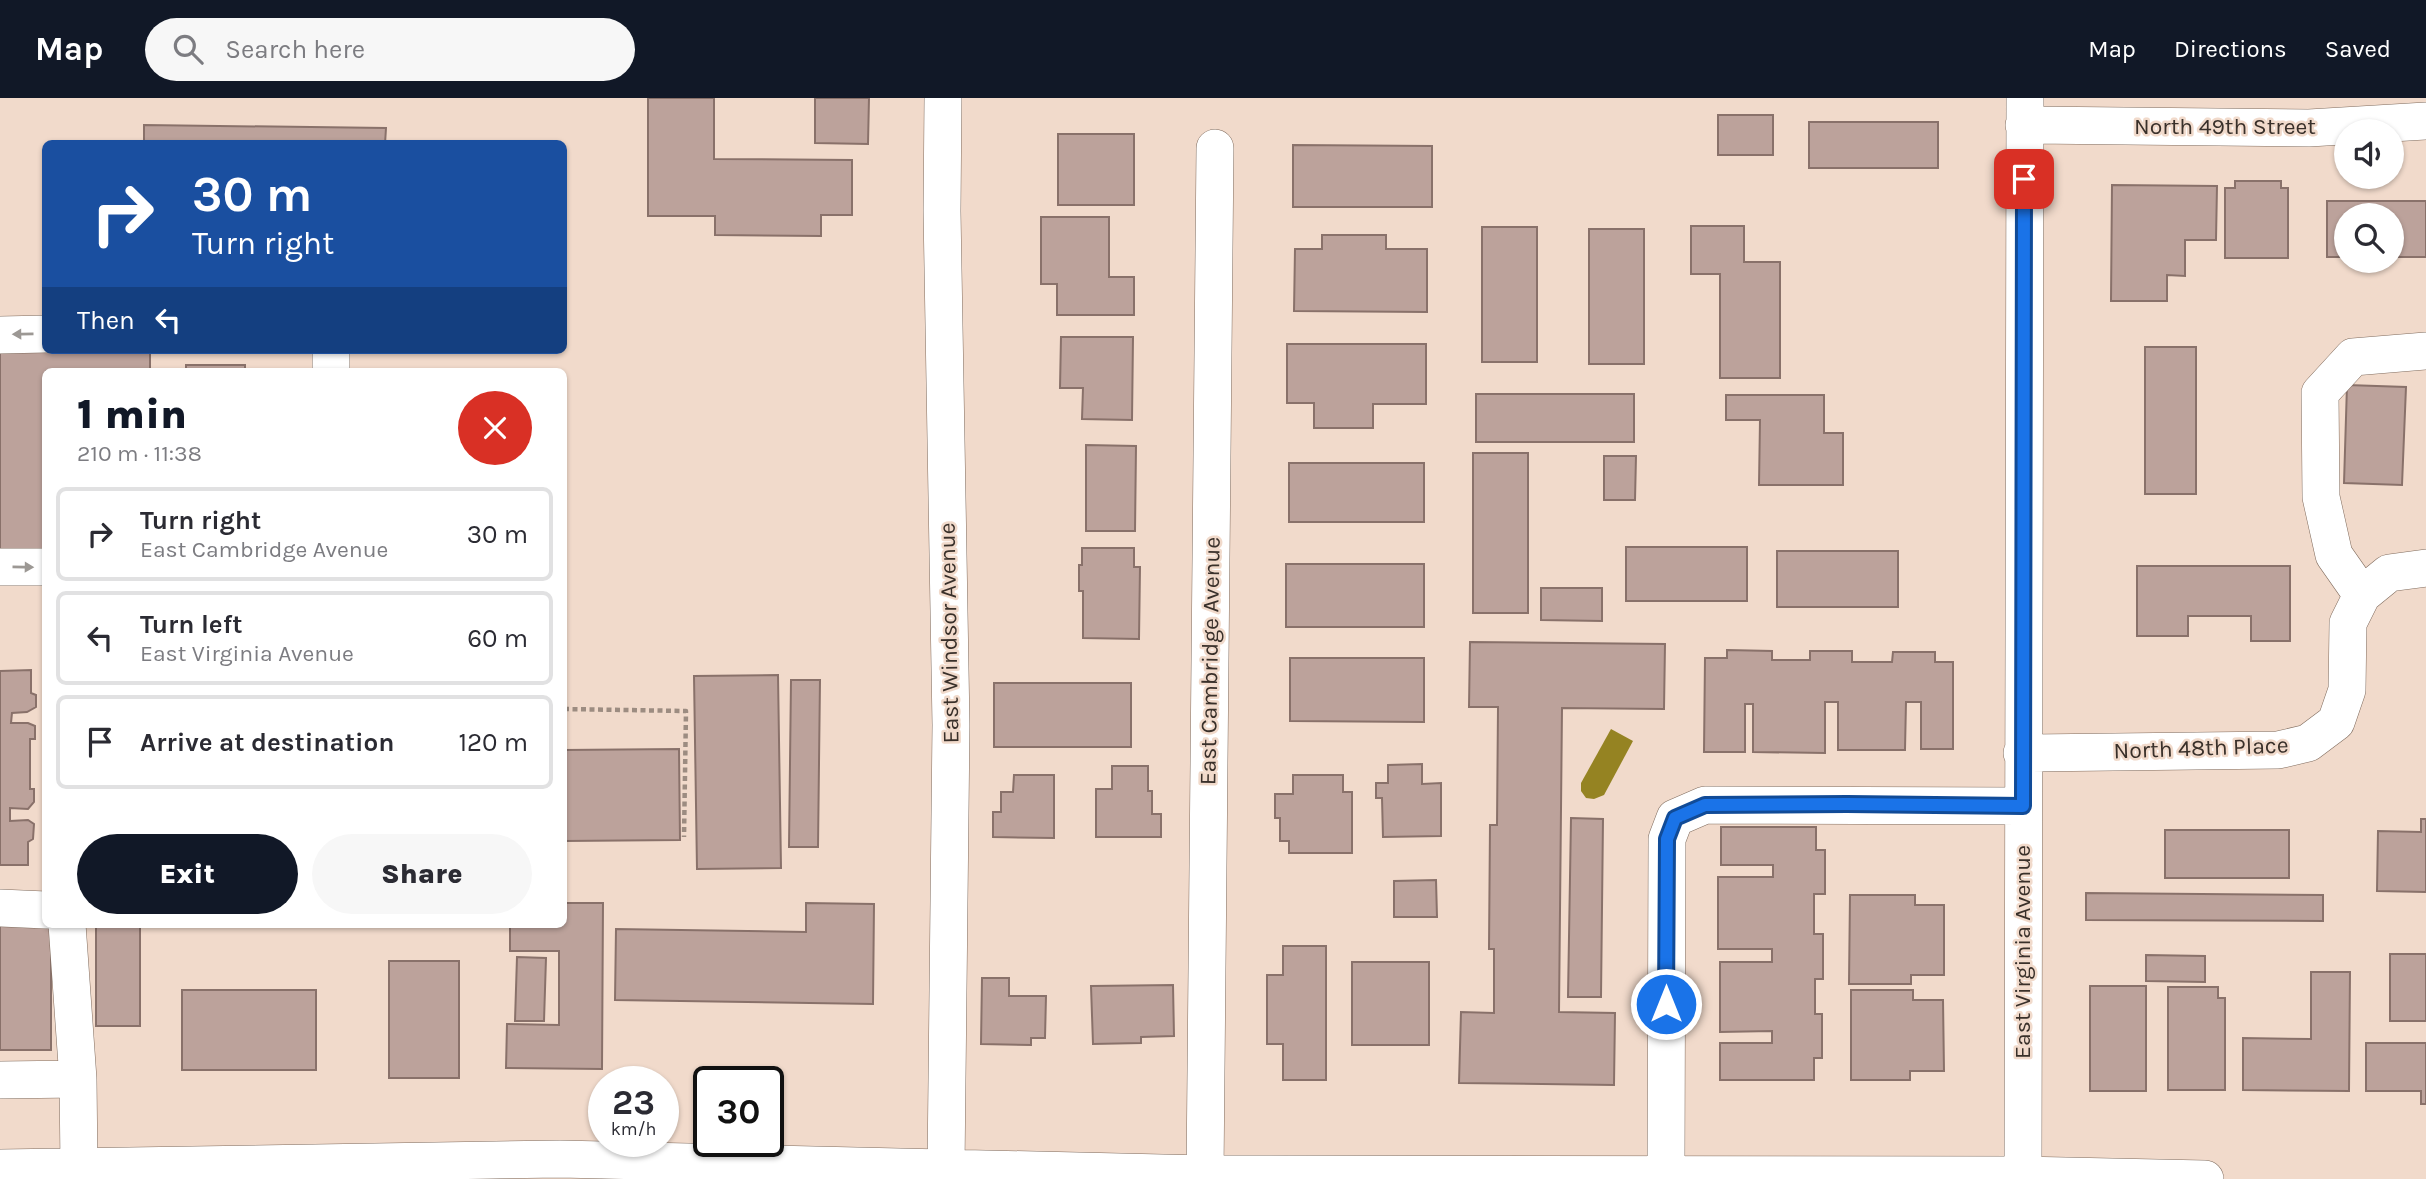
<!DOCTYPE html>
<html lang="en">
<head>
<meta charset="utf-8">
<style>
	:root { --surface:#fff; --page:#f7f7f7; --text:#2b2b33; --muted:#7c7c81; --line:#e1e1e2; --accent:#111827 }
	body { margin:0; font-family:Karla,sans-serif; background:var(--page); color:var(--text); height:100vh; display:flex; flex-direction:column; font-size:26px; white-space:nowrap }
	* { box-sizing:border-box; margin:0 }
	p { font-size:23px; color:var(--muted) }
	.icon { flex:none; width:38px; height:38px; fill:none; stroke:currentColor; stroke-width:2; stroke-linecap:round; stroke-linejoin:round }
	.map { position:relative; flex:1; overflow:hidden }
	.drawer { position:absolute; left:42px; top:270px; width:525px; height:560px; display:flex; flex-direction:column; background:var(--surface); border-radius:10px; box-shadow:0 2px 5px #0004 }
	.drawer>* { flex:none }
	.banner { position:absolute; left:42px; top:42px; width:525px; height:214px; border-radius:10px; box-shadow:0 2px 5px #0004; background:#1a4fa0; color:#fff; overflow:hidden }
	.fabs { position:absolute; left:2334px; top:21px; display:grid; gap:14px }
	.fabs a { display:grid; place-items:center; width:70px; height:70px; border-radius:50%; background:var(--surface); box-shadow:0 2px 5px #0004; font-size:35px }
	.speed { position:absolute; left:588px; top:968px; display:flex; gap:14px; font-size:35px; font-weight:700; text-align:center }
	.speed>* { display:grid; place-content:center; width:91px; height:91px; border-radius:50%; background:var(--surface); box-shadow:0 2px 5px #0004; line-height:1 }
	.speed small { font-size:18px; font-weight:400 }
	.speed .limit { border:4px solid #111; border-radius:10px; background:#fff; color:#111 }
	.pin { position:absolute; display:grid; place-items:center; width:60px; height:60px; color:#fff; margin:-30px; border-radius:14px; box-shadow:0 4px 10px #0006 }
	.me { position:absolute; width:77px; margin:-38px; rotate:0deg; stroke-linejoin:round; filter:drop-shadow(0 0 5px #0008) }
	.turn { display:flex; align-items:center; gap:24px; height:147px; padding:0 35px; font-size:32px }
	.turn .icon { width:91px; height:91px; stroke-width:2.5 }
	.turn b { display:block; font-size:49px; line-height:60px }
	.then { display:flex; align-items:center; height:66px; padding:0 35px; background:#0003; gap:14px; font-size:26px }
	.round { display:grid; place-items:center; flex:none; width:74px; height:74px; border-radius:37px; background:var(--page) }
	.overview { display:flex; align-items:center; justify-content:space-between; height:119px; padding:0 35px }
	h1 { font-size:42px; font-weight:800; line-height:52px; color:var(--accent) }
	.cta { display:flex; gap:14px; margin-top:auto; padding:14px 35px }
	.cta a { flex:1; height:80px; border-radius:42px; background:var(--accent); color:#fff; font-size:28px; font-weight:800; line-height:80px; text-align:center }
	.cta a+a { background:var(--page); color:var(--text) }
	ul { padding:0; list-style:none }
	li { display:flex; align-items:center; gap:21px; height:94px; margin:0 14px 10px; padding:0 21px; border:4px solid var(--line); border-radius:10px }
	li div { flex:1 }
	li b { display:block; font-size:26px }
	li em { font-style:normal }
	header { display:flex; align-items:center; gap:42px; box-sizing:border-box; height:98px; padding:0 35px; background:var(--accent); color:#fff }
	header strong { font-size:33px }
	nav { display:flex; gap:38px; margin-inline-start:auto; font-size:24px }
	.search { width:490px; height:63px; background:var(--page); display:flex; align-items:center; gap:18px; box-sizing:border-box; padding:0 24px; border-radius:38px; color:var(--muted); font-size:26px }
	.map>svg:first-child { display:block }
	.water { fill:#958322 }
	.building { fill:#bca29b; stroke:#89716a; stroke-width:2 }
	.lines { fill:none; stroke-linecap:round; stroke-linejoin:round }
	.minor-casing { stroke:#806c5e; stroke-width:38 }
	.path { stroke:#9c8c81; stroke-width:4.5; stroke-dasharray:5 3.5; stroke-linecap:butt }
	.minor { stroke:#fff; stroke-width:37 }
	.oneway { fill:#9c9894 }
	.route-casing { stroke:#114b97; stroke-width:18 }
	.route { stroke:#1a73e8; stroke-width:12 }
	.labels { text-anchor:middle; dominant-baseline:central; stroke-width:5; stroke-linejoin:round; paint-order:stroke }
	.street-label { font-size:23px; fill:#39302a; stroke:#f1dacb }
</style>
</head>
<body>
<header>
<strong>Map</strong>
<div class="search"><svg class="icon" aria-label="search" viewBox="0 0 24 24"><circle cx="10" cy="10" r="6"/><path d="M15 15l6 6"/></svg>Search here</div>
<nav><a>Map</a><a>Directions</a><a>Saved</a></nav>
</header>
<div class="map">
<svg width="2426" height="1081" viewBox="0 0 2426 1081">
	<rect width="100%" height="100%" fill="#f1dacb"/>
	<!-- water -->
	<path class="water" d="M 1611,631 L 1633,643 L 1604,697 L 1594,701 L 1586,700 L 1581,693 L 1581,685 Z"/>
	<!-- building -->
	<path class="building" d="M 648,0 L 714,0 L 714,61 L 852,62 L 852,117 L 821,117 L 821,138 L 715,137 L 715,118 L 648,118 Z
		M 815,0 L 869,0 L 868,46 L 815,45 Z
		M 1718,17 L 1773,17 L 1773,57 L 1718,57 Z
		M 1809,24 L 1938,24 L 1938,70 L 1809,70 Z
		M 144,27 L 386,30 L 385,46 L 144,46 Z
		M 1058,36 L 1134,36 L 1134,107 L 1058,107 Z
		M 1293,47 L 1432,48 L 1432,109 L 1293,109 Z
		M 2235,83 L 2281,83 L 2281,90 L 2288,90 L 2288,160 L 2225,160 L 2225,90 L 2235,90 Z
		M 2112,87 L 2217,88 L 2216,142 L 2185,142 L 2185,178 L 2167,177 L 2167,203 L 2111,203 Z
		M 2327,103 L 2426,103 L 2426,159 L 2392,159 L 2392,117 L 2347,117 L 2347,159 L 2327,159 Z
		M 1041,119 L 1109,119 L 1109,179 L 1134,179 L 1134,217 L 1057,217 L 1057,186 L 1041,186 Z
		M 1691,128 L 1744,128 L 1744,164 L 1780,164 L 1780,280 L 1720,280 L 1720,176 L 1691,176 Z
		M 1482,129 L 1537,129 L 1537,264 L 1482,264 Z
		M 1589,131 L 1644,131 L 1644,266 L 1589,266 Z
		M 1322,137 L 1386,137 L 1386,151 L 1427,151 L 1427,214 L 1294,213 L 1295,151 L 1322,151 Z
		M 1061,239 L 1133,239 L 1132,322 L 1082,321 L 1083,290 L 1060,290 Z
		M 1287,246 L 1426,246 L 1426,306 L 1373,306 L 1373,330 L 1314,330 L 1314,305 L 1287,305 Z
		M 2145,249 L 2196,249 L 2196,396 L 2145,396 Z
		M 0,252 L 150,254 L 150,273 L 46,273 L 46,455 L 0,455 Z
		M 186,267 L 245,267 L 245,273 L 186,273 Z
		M 2347,287 L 2406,289 L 2402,387 L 2344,385 Z
		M 1476,296 L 1634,296 L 1634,344 L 1476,344 Z
		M 1726,297 L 1824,297 L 1824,335 L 1843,335 L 1843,387 L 1759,387 L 1760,322 L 1726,322 Z
		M 1086,347 L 1136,348 L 1135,433 L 1086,433 Z
		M 1473,355 L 1528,355 L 1528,515 L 1473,515 Z
		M 1604,358 L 1636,358 L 1635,402 L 1604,402 Z
		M 1289,365 L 1424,365 L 1424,424 L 1289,424 Z
		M 1626,449 L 1747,449 L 1747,503 L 1626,503 Z
		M 1082,450 L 1134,450 L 1134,469 L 1140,469 L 1139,541 L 1083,540 L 1083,493 L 1079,493 L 1079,467 L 1082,467 Z
		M 1777,453 L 1898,453 L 1898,509 L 1777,509 Z
		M 1286,466 L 1424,466 L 1424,529 L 1286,529 Z
		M 2137,468 L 2290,468 L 2290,543 L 2251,543 L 2251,518 L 2188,518 L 2188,538 L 2137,538 Z
		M 1541,490 L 1602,490 L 1602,523 L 1541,522 Z
		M 1470,544 L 1665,546 L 1664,611 L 1562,610 L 1559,914 L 1615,915 L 1614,987 L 1459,985 L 1461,914 L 1494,915 L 1494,851 L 1489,851 L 1490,727 L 1497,727 L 1498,609 L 1469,609 Z
		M 1727,552 L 1772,553 L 1772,562 L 1810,562 L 1810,553 L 1852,553 L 1852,564 L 1892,564 L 1893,554 L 1935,554 L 1935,564 L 1953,564 L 1953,651 L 1921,651 L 1921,604 L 1906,604 L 1905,652 L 1838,652 L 1838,604 L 1825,604 L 1825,655 L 1753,654 L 1753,606 L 1745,606 L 1745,654 L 1704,654 L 1705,560 L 1727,560 Z
		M 1290,560 L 1424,560 L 1424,624 L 1290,623 Z
		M 31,572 L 31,595 L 36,597 L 36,609 L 27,614 L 12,615 L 11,625 L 28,625 L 35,628 L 35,641 L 30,641 L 30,691 L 34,691 L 34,704 L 28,711 L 10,710 L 10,723 L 28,722 L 34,726 L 33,741 L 28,744 L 28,767 L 0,767 L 0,573 Z
		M 778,577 L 781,770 L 697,771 L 694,578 Z
		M 791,582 L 820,582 L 818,749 L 789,749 Z
		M 994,585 L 1131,585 L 1131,649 L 994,649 Z
		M 679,651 L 680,742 L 564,743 L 564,652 Z
		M 1422,666 L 1422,686 L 1441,685 L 1441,738 L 1383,739 L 1382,700 L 1376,700 L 1376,685 L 1388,685 L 1388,667 Z
		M 1112,668 L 1148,668 L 1148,693 L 1152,693 L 1152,716 L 1161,716 L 1161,739 L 1096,739 L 1096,691 L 1112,691 Z
		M 1014,677 L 1054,677 L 1054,740 L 993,739 L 993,714 L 1001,714 L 1001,694 L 1013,694 Z
		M 1293,677 L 1343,677 L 1343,694 L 1352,694 L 1352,755 L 1289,755 L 1289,743 L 1280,743 L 1280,720 L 1275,720 L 1275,696 L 1293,696 Z
		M 1571,720 L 1603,721 L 1601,899 L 1568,899 Z
		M 2421,721 L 2426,721 L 2426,794 L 2377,793 L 2378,733 L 2421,734 Z
		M 1721,729 L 1816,729 L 1816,752 L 1825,752 L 1825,796 L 1814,796 L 1814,836 L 1823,836 L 1823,881 L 1815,881 L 1815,916 L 1822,916 L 1822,960 L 1814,960 L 1814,982 L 1720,982 L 1720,945 L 1772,945 L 1772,933 L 1720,934 L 1720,864 L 1772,864 L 1772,851 L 1718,851 L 1718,779 L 1773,779 L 1773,767 L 1721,767 Z
		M 2165,732 L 2289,732 L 2289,780 L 2165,780 Z
		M 1436,782 L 1437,819 L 1394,819 L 1394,783 Z
		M 2086,795 L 2323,797 L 2323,823 L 2086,822 Z
		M 1850,797 L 1915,797 L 1915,807 L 1944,807 L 1944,877 L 1911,877 L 1911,886 L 1849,886 Z
		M 564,805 L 603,805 L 602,971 L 506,970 L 507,926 L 559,927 L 559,853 L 510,853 L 510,826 L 564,826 Z
		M 806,805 L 874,806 L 873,906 L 615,902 L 616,831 L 806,834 Z
		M 96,826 L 140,826 L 140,928 L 96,928 Z
		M 0,828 L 51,828 L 51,952 L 0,952 Z
		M 1283,848 L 1326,848 L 1326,982 L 1283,982 L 1283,946 L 1267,946 L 1267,877 L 1283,877 Z
		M 2390,856 L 2426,856 L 2426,923 L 2390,923 Z
		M 2146,857 L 2205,858 L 2205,884 L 2146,883 Z
		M 517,859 L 546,860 L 544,923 L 515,923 Z
		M 389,863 L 459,863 L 459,980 L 389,980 Z
		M 1352,864 L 1429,864 L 1429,947 L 1352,947 Z
		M 2311,874 L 2350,874 L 2349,993 L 2243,992 L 2243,940 L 2311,941 Z
		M 982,880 L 1009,880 L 1009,898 L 1046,898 L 1045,940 L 1031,940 L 1031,947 L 981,946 Z
		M 1173,887 L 1174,938 L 1141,939 L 1141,945 L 1093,946 L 1091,888 Z
		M 2090,888 L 2146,888 L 2146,993 L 2090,993 Z
		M 2168,889 L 2218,889 L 2218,900 L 2225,900 L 2225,992 L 2168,992 Z
		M 182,892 L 316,892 L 316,972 L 182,972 Z
		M 1851,892 L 1913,892 L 1913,902 L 1943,902 L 1944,973 L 1910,973 L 1910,982 L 1851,982 Z
		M 2366,945 L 2426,945 L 2426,1006 L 2421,1006 L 2421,993 L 2366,993 Z"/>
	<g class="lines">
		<defs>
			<path id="minor" d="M 943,0 L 942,113 L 951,627 L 946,1070
				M 2024,27 L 2309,30 L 2426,23
				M 0,237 L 46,236
				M 331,273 L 331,252
				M 0,469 L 46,469
				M 2362,497 L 2334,457 L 2321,399 L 2320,295 L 2353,259 L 2426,253
				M 2022,655 L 2278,652 L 2308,645 L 2336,624 L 2347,592 L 2348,525 L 2362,497 L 2389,475 L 2426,470
				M 0,810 L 46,812
				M 67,826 L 78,981
				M 0,982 L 78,981 L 79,1069
				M 0,1070 L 560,1061 L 1205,1076 L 2023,1077 L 2205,1081
				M 1205,1076 L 1215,50
				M 1666,1076 L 1667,741 L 1675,720 L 1705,707 L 2023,708
				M 2023,1077 L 2025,0"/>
		</defs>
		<!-- minor casing -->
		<use href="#minor" class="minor-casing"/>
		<!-- path -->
		<path class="path" d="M 564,611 L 686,613 L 684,739"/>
		<!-- minor -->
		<use href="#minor" class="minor"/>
	</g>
	<!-- one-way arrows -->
	<defs><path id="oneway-solid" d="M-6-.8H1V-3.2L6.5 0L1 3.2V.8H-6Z" transform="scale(1.75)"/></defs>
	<g class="oneway">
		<use href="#oneway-solid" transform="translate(23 236) rotate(179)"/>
		<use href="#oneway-solid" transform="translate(23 469) rotate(1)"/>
	</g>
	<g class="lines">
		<defs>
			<path id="route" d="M 1666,906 L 1667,741 L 1675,720 L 1705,707 L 1847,706 L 2023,708 L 2024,81"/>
		</defs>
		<!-- route casing -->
		<use href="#route" class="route-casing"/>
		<!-- route -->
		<use href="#route" class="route"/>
	</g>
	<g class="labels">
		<!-- street labels -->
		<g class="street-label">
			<text x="2225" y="28">North 49th Street</text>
			<text transform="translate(949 535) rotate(-91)">East Windsor Avenue</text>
			<text transform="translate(1210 563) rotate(-89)">East Cambridge Avenue</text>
			<text transform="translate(2201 650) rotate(-2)">North 48th Place</text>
			<text transform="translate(2022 854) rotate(-90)">East Virginia Avenue</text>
		</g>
	</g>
</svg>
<div class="fabs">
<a><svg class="icon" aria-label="sound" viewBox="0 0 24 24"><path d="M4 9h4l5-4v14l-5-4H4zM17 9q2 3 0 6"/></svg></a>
<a><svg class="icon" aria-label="search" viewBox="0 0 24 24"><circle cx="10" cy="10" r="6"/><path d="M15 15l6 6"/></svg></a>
</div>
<div class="speed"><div>23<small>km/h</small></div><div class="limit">30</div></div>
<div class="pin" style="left:2024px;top:81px;background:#d93025"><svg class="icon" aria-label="arrive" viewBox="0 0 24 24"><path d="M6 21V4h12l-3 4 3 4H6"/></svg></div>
<svg class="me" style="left:1666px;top:906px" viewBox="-20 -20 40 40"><circle r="17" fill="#1a73e8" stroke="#fff" stroke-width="3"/><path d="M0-11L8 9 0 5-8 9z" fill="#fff"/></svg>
<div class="banner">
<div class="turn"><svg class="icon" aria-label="right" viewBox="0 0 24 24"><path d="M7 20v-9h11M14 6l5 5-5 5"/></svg><div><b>30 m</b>Turn right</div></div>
<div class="then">Then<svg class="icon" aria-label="left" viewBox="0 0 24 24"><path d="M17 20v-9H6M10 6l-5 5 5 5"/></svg></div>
</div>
<section class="drawer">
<div class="overview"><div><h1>1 min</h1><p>210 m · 11:38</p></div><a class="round" style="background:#d93025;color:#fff"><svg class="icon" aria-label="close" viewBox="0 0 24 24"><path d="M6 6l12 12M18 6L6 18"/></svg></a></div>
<ul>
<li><svg class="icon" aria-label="right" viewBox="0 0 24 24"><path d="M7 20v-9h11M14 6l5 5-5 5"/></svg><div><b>Turn right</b><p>East Cambridge Avenue</p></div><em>30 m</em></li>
<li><svg class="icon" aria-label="left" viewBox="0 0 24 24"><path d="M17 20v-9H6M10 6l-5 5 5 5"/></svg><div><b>Turn left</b><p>East Virginia Avenue</p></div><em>60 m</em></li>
<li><svg class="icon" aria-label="arrive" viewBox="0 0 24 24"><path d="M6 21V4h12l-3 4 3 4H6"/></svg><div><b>Arrive at destination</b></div><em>120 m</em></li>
</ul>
<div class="cta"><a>Exit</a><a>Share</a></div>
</section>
</div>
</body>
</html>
